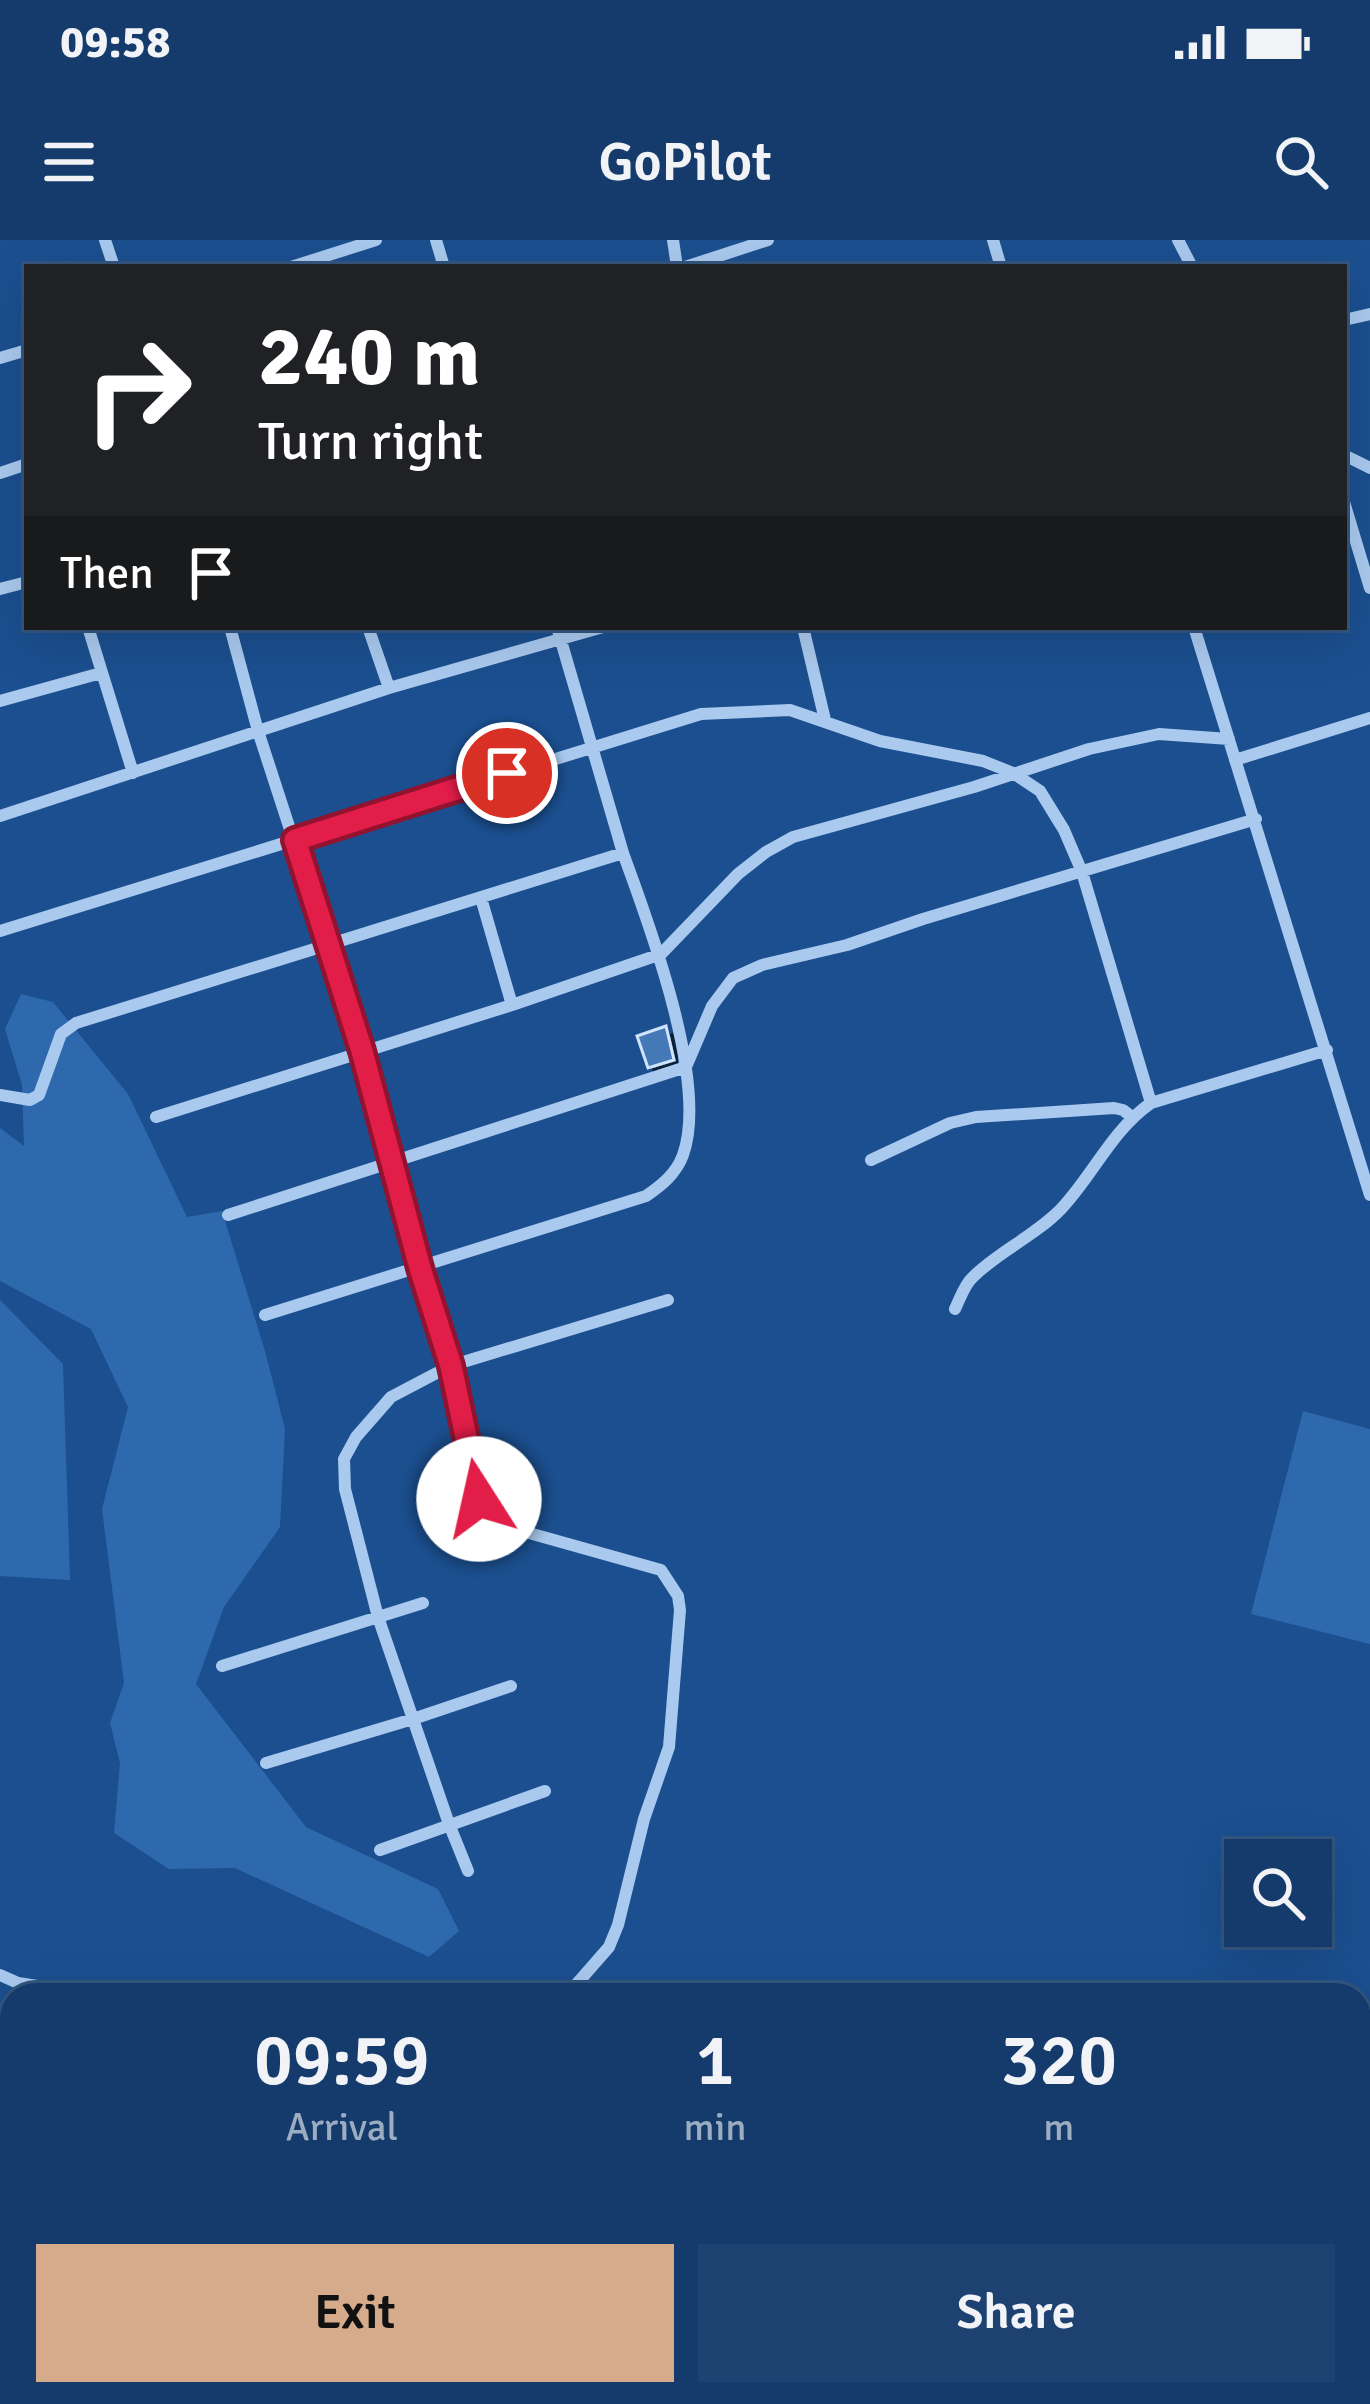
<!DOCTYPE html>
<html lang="en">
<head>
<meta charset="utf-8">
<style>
	:root { --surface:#143b6b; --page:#1d4271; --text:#f1f3f6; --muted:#9dadc1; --line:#33557e; --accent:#d6ab8b }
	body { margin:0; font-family:Signika,sans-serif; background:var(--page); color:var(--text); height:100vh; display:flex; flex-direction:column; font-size:45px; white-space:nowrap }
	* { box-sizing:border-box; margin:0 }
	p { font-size:39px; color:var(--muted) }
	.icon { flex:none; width:66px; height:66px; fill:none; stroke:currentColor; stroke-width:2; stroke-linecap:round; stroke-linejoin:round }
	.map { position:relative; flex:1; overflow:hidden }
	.drawer { position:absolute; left:0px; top:1743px; width:1371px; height:423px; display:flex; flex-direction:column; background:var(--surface); border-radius:36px 36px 0 0; box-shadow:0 12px 48px #0002,0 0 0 3px var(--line) }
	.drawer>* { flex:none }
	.guide { position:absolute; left:24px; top:24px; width:1323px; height:366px; border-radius:0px; box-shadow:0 12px 48px #0002,0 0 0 3px var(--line); background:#202124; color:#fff; overflow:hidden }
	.controls { position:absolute; left:1224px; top:1599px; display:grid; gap:24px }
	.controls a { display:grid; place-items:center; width:108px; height:108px; border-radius:0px; background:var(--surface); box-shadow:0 12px 48px #0002,0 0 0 3px var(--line); font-size:60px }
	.pin { position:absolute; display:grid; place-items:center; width:102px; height:102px; color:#fff; margin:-51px; border:6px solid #fff; border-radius:50%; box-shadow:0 3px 12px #0007 }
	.me { position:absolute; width:132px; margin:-66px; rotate:350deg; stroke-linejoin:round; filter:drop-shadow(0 0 9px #0008) }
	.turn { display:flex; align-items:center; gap:42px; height:252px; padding:0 36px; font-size:54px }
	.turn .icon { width:156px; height:156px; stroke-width:2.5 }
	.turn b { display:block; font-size:84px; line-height:102px }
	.then { display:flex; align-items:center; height:114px; padding:0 36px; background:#0003; gap:24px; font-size:45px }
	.eta { display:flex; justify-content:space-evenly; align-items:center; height:204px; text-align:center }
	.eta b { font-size:72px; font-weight:600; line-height:84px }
	.action { display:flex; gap:24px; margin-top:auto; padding:24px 36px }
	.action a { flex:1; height:138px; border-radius:0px; background:var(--accent); color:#111; font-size:48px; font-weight:600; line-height:138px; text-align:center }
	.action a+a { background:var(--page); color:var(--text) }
	.status { display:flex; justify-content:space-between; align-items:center; height:84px; padding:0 60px; background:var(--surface); direction:ltr }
	.status svg { height:33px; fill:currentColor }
	header { display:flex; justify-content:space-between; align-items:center; height:156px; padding:0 36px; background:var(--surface); font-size:54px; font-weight:600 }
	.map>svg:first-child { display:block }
	.green { fill:#2e69ad }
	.building { fill:#4478b7; stroke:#cfe3fa; stroke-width:3; filter:url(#shadow) }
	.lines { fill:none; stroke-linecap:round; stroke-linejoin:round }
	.street { stroke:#a9c9ee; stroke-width:12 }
	.route-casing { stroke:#92132f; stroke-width:30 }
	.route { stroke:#e11d48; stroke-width:21 }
</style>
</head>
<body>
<div class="status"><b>09:58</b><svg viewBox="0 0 49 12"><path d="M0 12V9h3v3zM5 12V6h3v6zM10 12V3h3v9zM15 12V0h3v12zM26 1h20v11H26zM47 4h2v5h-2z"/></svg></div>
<header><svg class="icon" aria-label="menu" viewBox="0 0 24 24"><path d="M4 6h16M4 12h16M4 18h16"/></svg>GoPilot<svg class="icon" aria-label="search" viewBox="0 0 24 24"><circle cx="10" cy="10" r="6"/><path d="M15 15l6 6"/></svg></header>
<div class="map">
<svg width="1370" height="2164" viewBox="0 0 1370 2164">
	<defs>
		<filter id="shadow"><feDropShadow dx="8" dy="8" stdDeviation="0" flood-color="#0009"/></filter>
	</defs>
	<rect width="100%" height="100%" fill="#1b4f8f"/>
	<!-- green -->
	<path class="green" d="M 21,754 L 53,762 L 128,854 L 187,977 L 222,971 L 265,1111 L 285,1189 L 280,1287 L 224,1367 L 196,1444 L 306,1587 L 438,1649 L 459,1691 L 429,1717 L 235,1628 L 169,1629 L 114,1593 L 120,1523 L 110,1483 L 124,1443 L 102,1269 L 128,1167 L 91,1089 L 0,1041 L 0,888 L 24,906 L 22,845 L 5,789 Z
		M 0,1060 L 63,1124 L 70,1340 L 0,1336 Z
		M 1303,1171 L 1370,1189 L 1370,1404 L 1251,1374 Z"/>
	<!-- building -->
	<path class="building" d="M 666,786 L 674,820 L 648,828 L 637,796 Z"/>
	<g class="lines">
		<!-- street -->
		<path class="street" d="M 105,0 L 114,27
			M 436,0 L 444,27
			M 673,0 L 677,27
			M 993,0 L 1001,27
			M 1178,0 L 1192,27
			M 291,27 L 376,0
			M 685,27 L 768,0
			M 1344,80 L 1370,74
			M 0,118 L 27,110
			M 1344,215 L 1370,228
			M 0,233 L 27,224
			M 1344,262 L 1370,348
			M 0,349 L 27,342
			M 88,387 L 133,533
			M 230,387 L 258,491 L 362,811 L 420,1028 L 460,1164 L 479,1259 L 505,1283 L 529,1293 L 661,1330 L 678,1356 L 680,1370 L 669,1507 L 644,1579 L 618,1685 L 609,1707 L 567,1755
			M 368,387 L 389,448
			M 803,387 L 825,480
			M 1194,387 L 1370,955
			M 0,461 L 101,433
			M 1235,520 L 1370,478
			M 0,576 L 389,448 L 603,387
			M 481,658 L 512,765
			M 0,691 L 701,474 L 790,470 L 880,501 L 983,521 L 1013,533 L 1040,551 L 1064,590 L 1082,632 L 1151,863
			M 0,855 L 30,860 L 39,855 L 61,794 L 76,783 L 623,613 L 557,387
			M 156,877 L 512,765 L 661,714 L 738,634 L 766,612 L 793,597 L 974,547 L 1089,509 L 1159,494 L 1229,499
			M 871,920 L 950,883 L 976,877 L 1114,868 L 1123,870 L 1132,877
			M 228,975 L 686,827 L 712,766 L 733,738 L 762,725 L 847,705 L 923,679 L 1256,579
			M 955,1069 C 960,1059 964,1045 973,1037 C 999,1011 1035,996 1061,969 C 1094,934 1111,891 1151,863 L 1327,810
			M 265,1075 L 646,956 C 662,945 676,934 683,915 C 709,843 649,684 623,613
			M 222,1426 L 423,1363
			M 266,1523 L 413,1479 L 511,1446
			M 380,1610 L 545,1551
			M 468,1631 L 449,1584 L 378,1377 L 345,1249 L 344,1219 L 356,1197 L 391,1157 L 450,1126 L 668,1060
			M 0,1735 L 18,1743 L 96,1755
			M 1359,1941 L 1370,1943
			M 1359,2097 L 1370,2093
			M 1359,2134 L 1370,2156
			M 610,2154 L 618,2164
			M 1282,2154 L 1287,2164
			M 1185,2164 L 1208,2154"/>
	</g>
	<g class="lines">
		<defs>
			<path id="route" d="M 479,1259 L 451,1126 L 420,1028 L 362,811 L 295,600 L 507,533"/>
		</defs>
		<!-- route casing -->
		<use href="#route" class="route-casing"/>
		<!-- route -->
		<use href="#route" class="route"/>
	</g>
</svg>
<div class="controls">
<a><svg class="icon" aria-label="search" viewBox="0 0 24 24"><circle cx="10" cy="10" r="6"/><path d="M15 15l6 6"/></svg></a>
</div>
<div class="pin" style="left:507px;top:533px;background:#d93025"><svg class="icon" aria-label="arrive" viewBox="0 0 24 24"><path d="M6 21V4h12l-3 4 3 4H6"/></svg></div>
<svg class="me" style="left:479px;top:1259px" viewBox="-20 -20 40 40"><circle r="19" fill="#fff"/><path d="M0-13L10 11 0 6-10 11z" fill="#e11d48"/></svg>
<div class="guide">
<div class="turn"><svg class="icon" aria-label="right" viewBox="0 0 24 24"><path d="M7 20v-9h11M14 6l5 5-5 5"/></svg><div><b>240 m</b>Turn right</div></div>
<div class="then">Then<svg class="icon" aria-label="arrive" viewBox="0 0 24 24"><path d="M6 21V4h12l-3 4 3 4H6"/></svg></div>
</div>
<section class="drawer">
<div class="eta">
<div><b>09:59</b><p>Arrival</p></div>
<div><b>1</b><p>min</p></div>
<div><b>320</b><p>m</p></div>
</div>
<div class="action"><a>Exit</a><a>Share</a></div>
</section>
</div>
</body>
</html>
